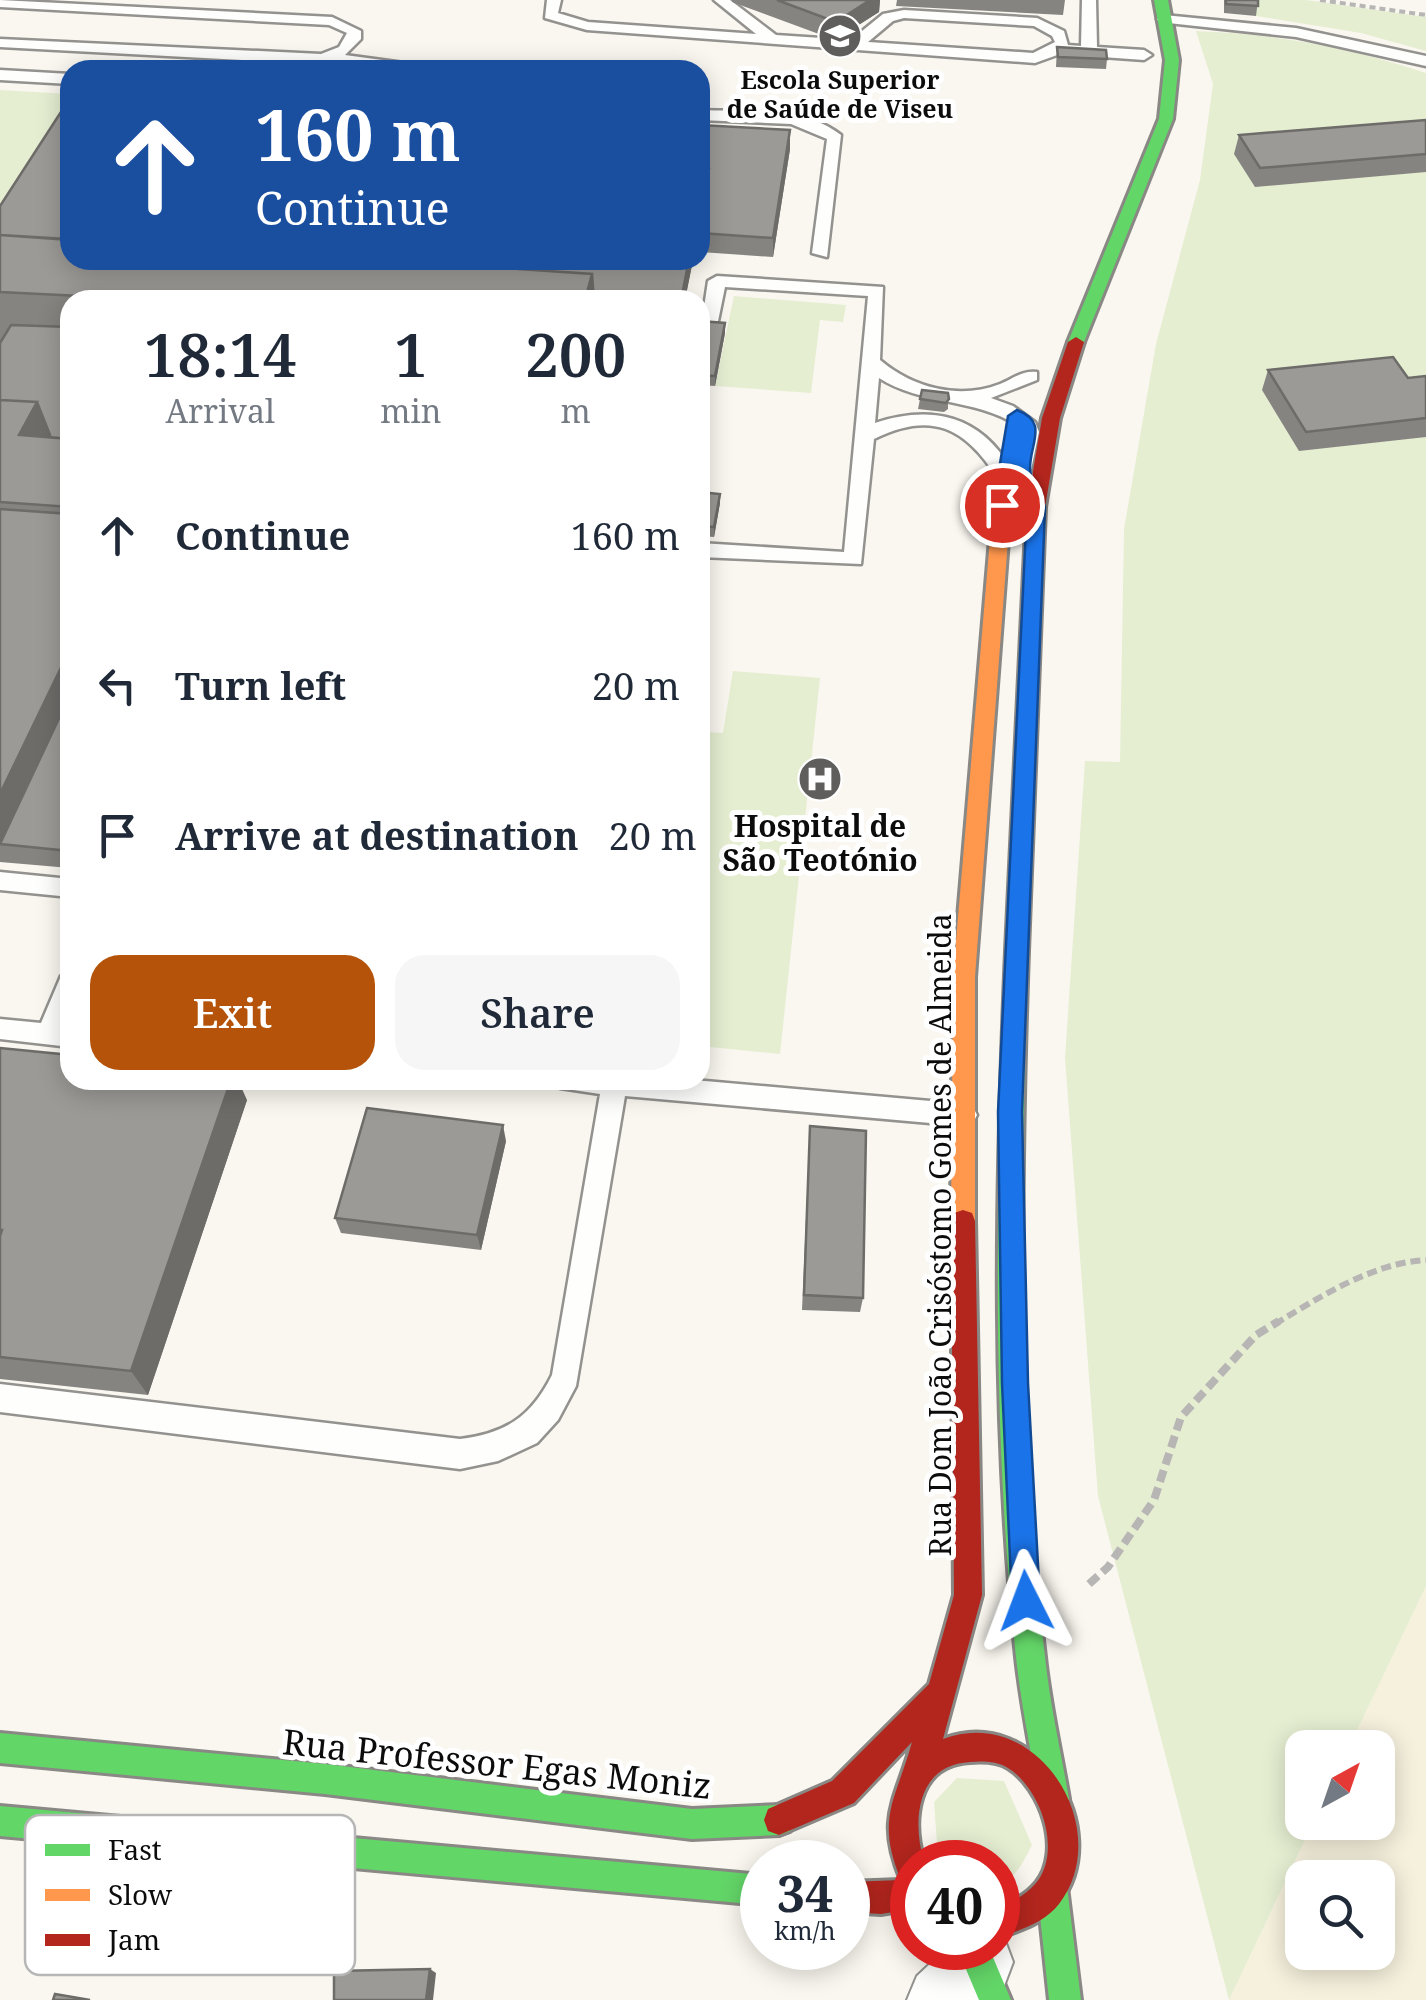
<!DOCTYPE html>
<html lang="en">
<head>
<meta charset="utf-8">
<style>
	:root { --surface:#fff; --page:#f6f6f7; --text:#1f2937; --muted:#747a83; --accent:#b45309 }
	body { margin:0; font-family:"Noto Serif",serif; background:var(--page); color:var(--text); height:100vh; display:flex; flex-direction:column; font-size:38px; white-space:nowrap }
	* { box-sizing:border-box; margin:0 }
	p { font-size:32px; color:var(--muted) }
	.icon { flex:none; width:55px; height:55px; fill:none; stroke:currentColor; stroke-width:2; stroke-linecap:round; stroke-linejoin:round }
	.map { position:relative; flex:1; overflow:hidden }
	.side { position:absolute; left:60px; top:290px; width:650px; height:800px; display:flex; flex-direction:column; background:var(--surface); border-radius:30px; box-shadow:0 5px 25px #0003 }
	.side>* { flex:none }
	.hud { position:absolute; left:60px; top:60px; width:650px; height:210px; border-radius:30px; box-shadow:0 5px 25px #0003; background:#1a4fa0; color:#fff; overflow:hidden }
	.needle { width:65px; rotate:40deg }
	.fabs { position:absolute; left:1285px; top:1730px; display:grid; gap:20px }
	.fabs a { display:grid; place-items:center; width:110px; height:110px; border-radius:20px; background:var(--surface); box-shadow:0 5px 25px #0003; font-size:50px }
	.speed { position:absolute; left:740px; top:1840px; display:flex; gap:20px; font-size:50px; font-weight:700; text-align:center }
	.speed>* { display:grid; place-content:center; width:130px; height:130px; border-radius:50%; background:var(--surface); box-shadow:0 5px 25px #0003; line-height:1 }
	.speed small { font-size:25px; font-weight:400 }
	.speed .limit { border:15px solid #d22; background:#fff; color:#111 }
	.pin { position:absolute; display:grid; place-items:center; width:85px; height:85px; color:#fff; margin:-42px; border:5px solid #fff; border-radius:50%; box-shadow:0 2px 10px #0007 }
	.me { position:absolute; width:110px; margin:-55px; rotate:357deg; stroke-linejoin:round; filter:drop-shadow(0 0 8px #0008) }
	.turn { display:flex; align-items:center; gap:35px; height:210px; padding:0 30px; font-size:45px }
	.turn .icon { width:130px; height:130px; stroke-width:2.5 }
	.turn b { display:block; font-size:70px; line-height:85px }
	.eta { display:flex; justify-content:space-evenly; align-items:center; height:170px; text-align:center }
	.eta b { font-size:60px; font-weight:600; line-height:70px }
	.primary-button { display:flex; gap:20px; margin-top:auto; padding:20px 30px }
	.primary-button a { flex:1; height:115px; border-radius:30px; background:var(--accent); color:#fff; font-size:40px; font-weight:600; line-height:115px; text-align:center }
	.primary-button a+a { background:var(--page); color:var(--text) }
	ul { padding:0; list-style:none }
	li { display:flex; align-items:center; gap:30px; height:150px; padding:0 30px }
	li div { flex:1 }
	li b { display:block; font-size:38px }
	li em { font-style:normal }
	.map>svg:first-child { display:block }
	.farmland { fill:#f6f1dd; fill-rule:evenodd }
	.green { fill:#e5eed1 }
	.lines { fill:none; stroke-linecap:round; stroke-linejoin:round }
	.lane-casing { stroke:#93928f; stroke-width:5 }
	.street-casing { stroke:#93928f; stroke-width:4 }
	.fast-casing { stroke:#8a8885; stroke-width:6 }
	.slow-casing { stroke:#8a8885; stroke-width:6 }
	.jam-casing { stroke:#8a8885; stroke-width:6 }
	.path-far2 { stroke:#b7b6b5; stroke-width:4; stroke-dasharray:6 4; stroke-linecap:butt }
	.path-far1 { stroke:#b7b6b5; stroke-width:6; stroke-dasharray:10 5; stroke-linecap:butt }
	.path { stroke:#b7b6b5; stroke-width:8; stroke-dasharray:12 6; stroke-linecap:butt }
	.lane { fill:#fefefd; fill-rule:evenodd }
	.street { fill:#fefefd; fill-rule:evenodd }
	.fast { fill:#63d668; fill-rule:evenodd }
	.slow { fill:#ff974d; fill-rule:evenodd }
	.jam { fill:#b3261e; fill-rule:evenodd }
	.wall { fill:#868481 }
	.shaded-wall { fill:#6d6c69 }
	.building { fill:#9c9a96; stroke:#6d6c69; stroke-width:2.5 }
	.route { fill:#1a73e8; stroke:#114b97; stroke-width:2.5 }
	.labels { text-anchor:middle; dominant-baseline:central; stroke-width:10; stroke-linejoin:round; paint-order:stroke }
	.far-poi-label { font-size:25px; font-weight:bold; fill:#0c0c0c; stroke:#fff }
	.poi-label { font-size:30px; font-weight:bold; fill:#0c0c0c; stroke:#fff }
	.street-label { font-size:30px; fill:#0c0c0c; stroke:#fff }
	.near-street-label { font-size:35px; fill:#0c0c0c; stroke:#fff }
	.key { fill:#fff; stroke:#b6b6b6; stroke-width:2.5 }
	.key-label { font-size:28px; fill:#0c0c0c }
</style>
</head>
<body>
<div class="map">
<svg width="1426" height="2000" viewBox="0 0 1426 2000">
	<rect width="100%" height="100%" fill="#faf7f0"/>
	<!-- farmland -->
	<path class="farmland" d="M 1426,1586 L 1426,2000 L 1229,2000 L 1313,1823 L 1378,1822 L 1378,1748 L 1349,1747 ZM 1302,1878 L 1378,1878 L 1378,1952 L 1302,1952 Z"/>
	<!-- green -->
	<path class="green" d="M 1253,0 L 1306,0 L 1426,17 L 1426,51 L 1361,33 L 1256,16 Z
		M 1196,31 C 1276,34 1350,48 1426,73 L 1426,1586 L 1349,1747 L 1302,1748 L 1302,1822 L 1313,1823 L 1229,2000 L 1098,1496 L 1065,1058 L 1085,761 L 1120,762 L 1124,529 L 1156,344 L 1200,180 L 1213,84 Z
		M 0,90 L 70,94 L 70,113 L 0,225 Z
		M 734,296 L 846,305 L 843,322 L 820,320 L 811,393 L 715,386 Z
		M 733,671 L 820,678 L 780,1054 L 700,1046 L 700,746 L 702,732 L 723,733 Z
		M 957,1778 L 1004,1781 L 1032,1845 C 1023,1862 1017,1878 998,1884 L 998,1862 L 943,1862 L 938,1857 L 934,1802 Z"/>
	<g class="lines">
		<defs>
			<path id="lane" d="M 0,0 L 332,17 L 361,31 L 361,39 L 345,55 L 419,65 L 427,70 L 0,47 L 0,39 L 321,54 L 339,47 L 347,33 L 329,25 L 0,7 Z
				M 547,0 L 561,0 L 558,13 L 588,22 L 756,34 L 714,0 L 730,0 L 776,35 L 851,40 L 883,14 L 904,10 L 1037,18 L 1064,31 L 1068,45 L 1081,46 L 1082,0 L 1096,0 L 1097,47 L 1144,50 L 1152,55 L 1144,60 L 1060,54 L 1035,63 L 587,30 L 545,18 ZM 904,18 L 1034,26 L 1052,36 L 1055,42 L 1033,53 L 868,42 L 893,21 Z
				M 1164,15 L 1296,28 L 1426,56 L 1426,66 L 1296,37 L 1159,22 L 1157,19 Z
				M 0,70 L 70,74 L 70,84 L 0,80 Z
				M 700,110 C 746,112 803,105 841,135 L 827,257 L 812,253 L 827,139 L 791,124 L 700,120 Z
				M 717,276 L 883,287 L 880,360 C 913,388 959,400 1000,384 C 1013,379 1022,370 1037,372 L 1037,380 L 991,398 L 1013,406 L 1035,422 L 1039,432 L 1031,470 L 1043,501 L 1040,506 L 1026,506 L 1014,477 L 1005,481 L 998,479 C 966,428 932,410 874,439 L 861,564 L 700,557 L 700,543 L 844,552 L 868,296 L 725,287 L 716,331 L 707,336 L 700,334 L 708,281 ZM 879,378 C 921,405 974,398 1017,425 L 1011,469 C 981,416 932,404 875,423 Z
				M 0,872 L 70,879 L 70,897 L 0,890 Z
				M 70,973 L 70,1014 L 65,1025 L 70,1025 L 70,1047 L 0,1039 L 0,1019 L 41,1023 L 61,976 Z
				M 556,1080 L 694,1080 L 964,1104 L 973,1107 L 977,1115 L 973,1123 L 964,1126 L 625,1096 L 576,1386 L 558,1420 L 537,1443 L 498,1461 L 460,1469 L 0,1412 L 0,1384 L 460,1439 C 506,1433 531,1417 552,1375 L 600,1094 L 560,1088 Z"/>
			<path id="street" d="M 998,1936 L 1004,1938 L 1013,1962 L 1004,1986 L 989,2000 L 907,2000 L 917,1976 L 947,1948 L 998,1948 Z"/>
			<path id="fast" d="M 1154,0 L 1168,0 L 1179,60 L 1173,119 L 1084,342 L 1076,347 L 1068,342 L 1159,119 L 1165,60 Z
				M 1017,942 L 1025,945 L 1028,951 C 1020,1185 1017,1424 1045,1657 C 1050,1705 1061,1752 1069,1799 L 1065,1810 L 1054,1814 L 1043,1810 L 1039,1799 C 1031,1752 1021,1704 1016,1657 C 991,1423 996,1185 1006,951 L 1009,945 Z
				M 0,1733 L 325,1764 L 692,1809 L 779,1805 L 790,1809 L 794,1820 L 790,1831 L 779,1835 L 692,1839 L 325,1794 L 0,1763 Z
				M 0,1806 L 762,1875 L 762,1905 L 0,1836 Z
				M 1052,1872 L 1063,1876 L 1067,1887 L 1081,2000 L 1049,2000 L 1037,1887 L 1041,1876 Z
				M 957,1948 L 989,1948 L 1011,2000 L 979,2000 Z"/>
			<path id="slow" d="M 1000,521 L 1009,527 L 975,977 L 975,1221 L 972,1229 L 963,1232 L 954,1229 L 951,1221 L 953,977 L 991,527 Z"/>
			<path id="jam" d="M 1076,337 L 1084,342 L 1060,418 L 1045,507 L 1028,951 L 1025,957 L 1009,957 L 1006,951 L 1027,507 L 1042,418 L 1068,342 Z
				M 963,1210 L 972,1213 L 975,1221 L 982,1595 L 943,1739 C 1038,1703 1116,1830 1059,1904 C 1044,1923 1020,1930 998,1938 L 998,1907 C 1013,1901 1025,1896 1036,1883 C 1063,1850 1040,1788 1008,1768 C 997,1761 982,1761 970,1762 C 916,1765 912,1821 924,1862 L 912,1862 L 912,1909 L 881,1914 L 848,1912 L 848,1882 L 901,1880 C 875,1818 896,1800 912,1742 L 854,1803 L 779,1835 L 768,1831 L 764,1820 L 768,1809 L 832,1781 L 929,1684 L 954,1595 L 951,1221 L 954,1213 Z"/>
		</defs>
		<!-- lane casing -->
		<use href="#lane" class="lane-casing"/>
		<!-- street casing -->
		<use href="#street" class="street-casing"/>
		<!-- fast casing -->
		<use href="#fast" class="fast-casing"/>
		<!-- slow casing -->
		<use href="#slow" class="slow-casing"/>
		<!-- jam casing -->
		<use href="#jam" class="jam-casing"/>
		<!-- path-far2 -->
		<path class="path-far2" d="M 1320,0 L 1426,15"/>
		<!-- path-far1 -->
		<path class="path-far1" d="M 1275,1324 C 1320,1297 1372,1263 1426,1260"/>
		<!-- path -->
		<path class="path" d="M 1089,1584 L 1108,1567 L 1154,1500 L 1181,1417 L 1256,1335 L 1279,1321"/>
		<!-- lane -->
		<use href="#lane" class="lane"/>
		<!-- street -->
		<use href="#street" class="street"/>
		<!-- fast -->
		<use href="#fast" class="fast"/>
		<!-- slow -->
		<use href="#slow" class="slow"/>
		<!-- jam -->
		<use href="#jam" class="jam"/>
	</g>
	<!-- wall -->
	<path class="wall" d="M 732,0 L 880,0 L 879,12 L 835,40 L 732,2 Z
		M 897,0 L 1065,0 L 1063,15 L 896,6 Z
		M 1224,0 L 1258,0 L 1256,16 L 1224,13 Z
		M 1057,47 L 1107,59 L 1106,69 L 1056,67 Z
		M 1426,120 L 1426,172 L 1255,187 L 1234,154 L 1239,135 Z
		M 700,125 L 790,149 L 773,257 L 700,252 L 700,210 L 705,188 L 700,188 Z
		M 0,206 L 70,260 L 693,260 L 685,300 L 70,300 L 70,868 L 0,862 Z
		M 700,321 L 725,333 L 715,386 L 700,385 Z
		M 1268,370 L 1408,378 L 1426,376 L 1426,437 L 1299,451 L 1262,390 Z
		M 948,393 L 948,409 L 944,412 L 918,409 L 920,399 Z
		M 700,492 L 720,494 L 720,503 L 714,537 L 700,536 Z
		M 0,1048 L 247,1100 L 148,1395 L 0,1379 Z
		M 810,1126 L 863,1298 L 860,1312 L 802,1310 Z
		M 506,1141 L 481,1250 L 341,1233 L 335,1218 Z"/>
	<!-- shaded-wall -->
	<path class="shaded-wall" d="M 870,0 L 880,0 L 879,12 L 835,40 L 836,22 Z
		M 790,130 L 790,149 L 773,257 L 773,238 Z
		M 508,260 L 517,260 L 520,291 L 506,268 Z
		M 689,260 L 693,260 L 685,300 L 681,300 Z
		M 592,274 L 594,300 L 585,300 Z
		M 725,323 L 725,333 L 715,386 L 715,376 Z
		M 37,402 L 57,454 L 19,435 Z
		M 720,494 L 720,503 L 714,537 L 714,527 Z
		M 70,649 L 70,732 L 0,844 L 0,794 Z
		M 231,1080 L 238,1080 L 247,1100 L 148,1395 L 131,1371 Z
		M 503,1125 L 506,1141 L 481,1250 L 477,1235 Z
		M 430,1969 L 436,1973 L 433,2000 L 426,2000 Z"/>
	<!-- building -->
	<path class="building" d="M 777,0 L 870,0 L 836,22 Z
		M 1226,0 L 1258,0 L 1258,6 L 1226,4 Z
		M 1057,47 L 1106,50 L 1107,59 L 1058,57 Z
		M 70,98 L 70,235 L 68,239 L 0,235 L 0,206 Z
		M 1426,120 L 1426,154 L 1260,168 L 1239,135 Z
		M 700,125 L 790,130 L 773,238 L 700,233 L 700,210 L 709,169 L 700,169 Z
		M 0,235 L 70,240 L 70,260 L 387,260 L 462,265 L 464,260 L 508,260 L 506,268 L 592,274 L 585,300 L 161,300 L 0,292 Z
		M 417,260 L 437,260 L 436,263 L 416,262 Z
		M 523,260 L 689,260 L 681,300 L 594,300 L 592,274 L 520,269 Z
		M 700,321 L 725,323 L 715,376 L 700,375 Z
		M 11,325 L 70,327 L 70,439 L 48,437 L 50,435 L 37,402 L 0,400 L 0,343 Z
		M 1393,357 L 1408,378 L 1426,376 L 1426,418 L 1306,432 L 1268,370 Z
		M 922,390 L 948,393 L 949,399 L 946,403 L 920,399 Z
		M 0,400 L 37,402 L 19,435 L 70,439 L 70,507 L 0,502 Z
		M 700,492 L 720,494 L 714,527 L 700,526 Z
		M 0,509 L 70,514 L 70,649 L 0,794 Z
		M 70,695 L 70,851 L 0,844 Z
		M 0,1048 L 70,1055 L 70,1080 L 231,1080 L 131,1371 L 0,1357 L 0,1236 L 2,1230 L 0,1230 Z
		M 367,1108 L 503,1125 L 477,1235 L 335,1218 Z
		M 810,1126 L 866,1131 L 863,1298 L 804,1295 Z
		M 430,1969 L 426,2000 L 334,2000 L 334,1971 Z
		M 55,1994 L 90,2000 L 53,2000 Z"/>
	<!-- route -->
	<path class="route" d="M 1017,410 C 1049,422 1030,443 1030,468 C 1030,480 1040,496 1045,507 L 1022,1112 L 1028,1383 L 1040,1601 L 1036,1611 L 1026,1615 L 1016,1611 L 1012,1601 L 1002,1383 L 998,1112 L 1027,507 L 1015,479 L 1008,509 L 996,509 L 993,505 L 1008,416 Z"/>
	<!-- icons -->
	<defs>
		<symbol id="university-disc" viewBox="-11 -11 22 22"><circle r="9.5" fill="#5f5e5c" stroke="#fff"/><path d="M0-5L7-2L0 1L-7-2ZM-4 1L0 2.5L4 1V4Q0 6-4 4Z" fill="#fff"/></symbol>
		<symbol id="hospital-disc" viewBox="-11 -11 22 22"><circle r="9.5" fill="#5f5e5c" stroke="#fff"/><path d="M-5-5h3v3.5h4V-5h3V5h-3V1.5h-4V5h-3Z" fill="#fff"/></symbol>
	</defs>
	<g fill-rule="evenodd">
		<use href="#university-disc" x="815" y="11" width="50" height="50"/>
		<use href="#hospital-disc" x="795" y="754" width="50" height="50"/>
	</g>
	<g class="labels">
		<!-- far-poi labels -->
		<g class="far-poi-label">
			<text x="840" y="79">Escola Superior<tspan x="840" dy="29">de Saúde de Viseu</tspan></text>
		</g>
		<!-- poi labels -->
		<g class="poi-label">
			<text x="820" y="825">Hospital de<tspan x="820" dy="34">São Teotónio</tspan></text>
		</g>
		<!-- street labels -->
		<g class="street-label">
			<text transform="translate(939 1235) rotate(-90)">Rua Dom João Crisóstomo Gomes de Almeida</text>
		</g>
		<!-- near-street labels -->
		<g class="near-street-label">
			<text transform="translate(497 1763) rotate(6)">Rua Professor Egas Moniz</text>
		</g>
	</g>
	<!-- legend -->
	<rect x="25" y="1815" width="330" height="160" rx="15" class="key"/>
	<rect x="45" y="1844" width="45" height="12" fill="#63d668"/>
	<rect x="45" y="1889" width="45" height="12" fill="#ff974d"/>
	<rect x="45" y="1934" width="45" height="12" fill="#b3261e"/>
	<g class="key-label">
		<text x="108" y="1860">Fast</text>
		<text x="108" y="1905">Slow</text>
		<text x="108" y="1950">Jam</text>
	</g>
</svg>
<div class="fabs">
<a><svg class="needle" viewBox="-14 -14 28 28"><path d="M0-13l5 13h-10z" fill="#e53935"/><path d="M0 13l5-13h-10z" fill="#747a83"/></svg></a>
<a><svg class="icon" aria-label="search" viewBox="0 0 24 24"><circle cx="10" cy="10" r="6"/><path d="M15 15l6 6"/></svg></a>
</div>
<div class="speed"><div>34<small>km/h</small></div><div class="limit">40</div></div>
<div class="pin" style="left:1002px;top:505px;background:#d93025"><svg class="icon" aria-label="arrive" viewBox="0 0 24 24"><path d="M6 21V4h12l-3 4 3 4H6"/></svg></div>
<svg class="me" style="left:1026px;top:1601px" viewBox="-20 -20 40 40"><path d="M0-17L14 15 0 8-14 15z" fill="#1a73e8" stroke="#fff" stroke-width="4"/></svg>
<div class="hud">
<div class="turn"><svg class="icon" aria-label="ahead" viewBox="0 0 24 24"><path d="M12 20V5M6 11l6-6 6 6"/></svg><div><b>160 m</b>Continue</div></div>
</div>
<section class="side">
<div class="eta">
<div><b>18:14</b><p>Arrival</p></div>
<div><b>1</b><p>min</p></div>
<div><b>200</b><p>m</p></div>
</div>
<ul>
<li><svg class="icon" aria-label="ahead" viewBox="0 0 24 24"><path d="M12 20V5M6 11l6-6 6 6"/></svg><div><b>Continue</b></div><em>160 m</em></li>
<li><svg class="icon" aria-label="left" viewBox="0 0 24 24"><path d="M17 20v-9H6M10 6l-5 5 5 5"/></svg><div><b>Turn left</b></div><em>20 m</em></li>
<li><svg class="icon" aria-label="arrive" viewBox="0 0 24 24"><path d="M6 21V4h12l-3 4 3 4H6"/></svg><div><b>Arrive at destination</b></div><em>20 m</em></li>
</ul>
<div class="primary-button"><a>Exit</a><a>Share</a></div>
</section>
</div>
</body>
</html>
